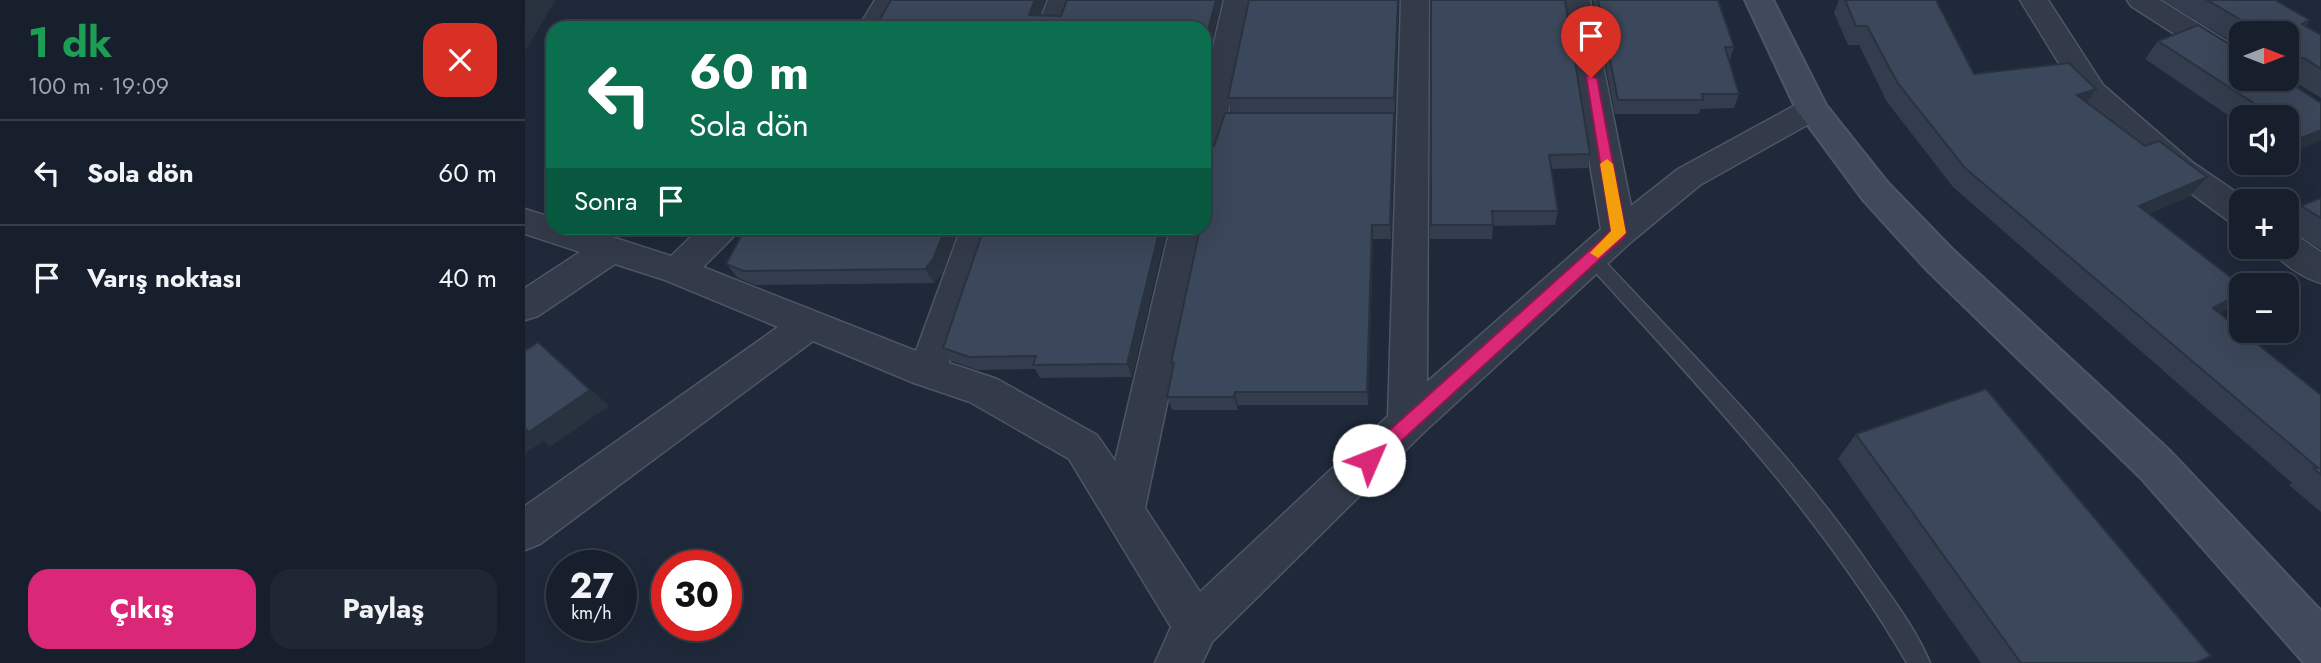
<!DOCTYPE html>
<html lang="tr">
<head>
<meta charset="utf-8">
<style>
	:root { --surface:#171f2c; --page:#202734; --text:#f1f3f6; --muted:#9ea2a9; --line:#363d48; --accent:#db2777 }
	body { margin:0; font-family:Jost,sans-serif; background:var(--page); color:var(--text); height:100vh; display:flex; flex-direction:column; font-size:26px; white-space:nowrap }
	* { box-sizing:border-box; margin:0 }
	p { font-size:23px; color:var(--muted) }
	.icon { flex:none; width:38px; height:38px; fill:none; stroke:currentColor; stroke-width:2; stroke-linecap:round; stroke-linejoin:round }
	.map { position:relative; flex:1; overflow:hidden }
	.sheet { display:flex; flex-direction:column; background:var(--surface); width:525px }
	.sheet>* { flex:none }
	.hud { position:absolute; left:21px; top:21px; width:665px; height:214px; border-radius:21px; box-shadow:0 7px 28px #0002,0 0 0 2px var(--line); background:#0b6e4f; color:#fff; overflow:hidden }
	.needle { width:46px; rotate:90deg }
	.tools { position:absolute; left:1704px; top:21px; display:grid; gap:14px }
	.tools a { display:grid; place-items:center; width:70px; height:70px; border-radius:14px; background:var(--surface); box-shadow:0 7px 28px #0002,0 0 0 2px var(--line); font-size:35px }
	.speed { position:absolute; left:21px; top:550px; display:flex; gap:14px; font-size:35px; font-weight:700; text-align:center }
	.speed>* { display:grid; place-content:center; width:91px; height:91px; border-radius:50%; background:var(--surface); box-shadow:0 7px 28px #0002,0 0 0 2px var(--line); line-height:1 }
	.speed small { font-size:18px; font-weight:400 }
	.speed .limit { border:10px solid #d22; background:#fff; color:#111 }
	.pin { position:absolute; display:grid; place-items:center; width:60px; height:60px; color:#fff; margin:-72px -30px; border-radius:50% 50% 50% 0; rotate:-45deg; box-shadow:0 0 7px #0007 }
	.pin .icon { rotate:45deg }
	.me { position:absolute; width:77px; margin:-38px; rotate:46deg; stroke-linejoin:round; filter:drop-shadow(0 0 5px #0008) }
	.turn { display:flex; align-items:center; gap:24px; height:147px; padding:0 28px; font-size:32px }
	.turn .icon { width:91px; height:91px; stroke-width:2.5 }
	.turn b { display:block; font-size:49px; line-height:60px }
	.then { display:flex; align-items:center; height:66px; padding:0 28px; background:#0003; gap:14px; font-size:26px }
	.round { display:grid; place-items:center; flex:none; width:74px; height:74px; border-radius:21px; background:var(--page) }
	.overview { display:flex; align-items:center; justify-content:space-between; height:119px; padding:0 28px }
	h1 { font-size:42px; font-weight:700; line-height:52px; color:#1e9e55 }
	.primary-button { display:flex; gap:14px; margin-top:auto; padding:14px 28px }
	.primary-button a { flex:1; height:80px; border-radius:21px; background:var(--accent); color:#fff; font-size:28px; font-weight:700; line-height:80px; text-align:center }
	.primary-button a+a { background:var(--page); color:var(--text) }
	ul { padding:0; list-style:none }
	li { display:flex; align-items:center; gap:21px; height:105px; padding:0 28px; border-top:2px solid var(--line) }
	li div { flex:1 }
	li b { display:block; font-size:26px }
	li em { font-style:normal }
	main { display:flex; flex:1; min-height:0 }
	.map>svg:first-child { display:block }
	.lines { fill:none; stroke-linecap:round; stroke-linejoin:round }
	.lane-casing { stroke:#4e5665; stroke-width:3 }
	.street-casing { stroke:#4e5665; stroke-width:3 }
	.secondary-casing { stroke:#4e5665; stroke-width:4 }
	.lane { fill:#333b4a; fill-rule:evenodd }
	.street { fill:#333b4a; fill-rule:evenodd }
	.secondary { fill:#414a5d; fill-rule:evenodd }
	.wall { fill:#333d4d }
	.shaded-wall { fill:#29323f }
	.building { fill:#3b475a; stroke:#29323f; stroke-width:2 }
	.route { fill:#db2777; stroke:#8e194d; stroke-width:2 }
	.slow { fill:#f59e0b }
</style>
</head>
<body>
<main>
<section class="sheet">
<div class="overview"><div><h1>1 dk</h1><p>100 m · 19:09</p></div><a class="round" style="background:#d93025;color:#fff"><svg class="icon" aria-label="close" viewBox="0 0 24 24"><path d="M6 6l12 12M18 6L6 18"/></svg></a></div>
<ul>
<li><svg class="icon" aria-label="left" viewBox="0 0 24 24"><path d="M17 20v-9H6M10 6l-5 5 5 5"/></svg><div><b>Sola dön</b></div><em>60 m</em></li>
<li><svg class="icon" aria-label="arrive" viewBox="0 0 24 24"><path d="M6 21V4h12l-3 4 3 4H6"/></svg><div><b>Varış noktası</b></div><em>40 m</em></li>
</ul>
<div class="primary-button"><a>Çıkış</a><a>Paylaş</a></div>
</section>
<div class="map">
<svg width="1796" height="663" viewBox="0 0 1796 663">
	<rect width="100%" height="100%" fill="#1f293a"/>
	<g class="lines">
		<defs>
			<path id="lane" d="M 1067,252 L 1073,254 C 1167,355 1267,453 1346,568 C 1367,598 1391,629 1405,663 L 1382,663 C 1295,513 1177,390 1061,262 L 1059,258 L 1061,254 Z"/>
			<path id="street" d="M 350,0 L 378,0 L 361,28 L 333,28 Z
				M 523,0 L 551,0 L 540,28 L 512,28 Z
				M 699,0 L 727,0 L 695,151 L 690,159 L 679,162 L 679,85 Z
				M 876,0 L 904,0 L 902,382 L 1076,229 L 1037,0 L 1065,0 L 1106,206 L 1153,169 L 1276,102 L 1287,99 L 1298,102 L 1302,109 L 1298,116 L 1175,185 L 1106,242 L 896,435 L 687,642 L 677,663 L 630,663 L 646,627 L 544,459 L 445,402 L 389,383 L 288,341 L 15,544 L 0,550 L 0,506 L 253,327 L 140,280 L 90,264 L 13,316 L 0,320 L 0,288 L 55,252 L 0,234 L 0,209 L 28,218 L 28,228 L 59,228 L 146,256 L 175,228 L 213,228 L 208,237 L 178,267 L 391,351 L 436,228 L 470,228 L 424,363 L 472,379 L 572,435 L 590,461 L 645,228 L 679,228 L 620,508 L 675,592 L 863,416 Z
				M 1495,0 L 1523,0 L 1578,85 L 1667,162 L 1724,201 L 1717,201 L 1717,225 L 1705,222 L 1645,178 L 1556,99 Z
				M 1602,0 L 1635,0 L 1717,51 L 1717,73 L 1707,71 L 1606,6 Z
				M 1762,233 L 1774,237 L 1796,252 L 1796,283 C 1778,278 1755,263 1745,247 L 1762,247 Z"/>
			<path id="secondary" d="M 1220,0 L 1248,0 L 1301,105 L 1363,183 L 1427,249 L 1646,452 L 1796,611 L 1796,663 L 1779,663 L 1616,478 L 1401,269 L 1339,201 L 1271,109 Z"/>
		</defs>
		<!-- lane casing -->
		<use href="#lane" class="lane-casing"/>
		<!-- street casing -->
		<use href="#street" class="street-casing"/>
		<!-- secondary casing -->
		<use href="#secondary" class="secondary-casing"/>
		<!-- lane -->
		<use href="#lane" class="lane"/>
		<!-- street -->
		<use href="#street" class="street"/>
		<!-- secondary -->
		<use href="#secondary" class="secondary"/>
	</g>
	<!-- wall -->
	<path class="wall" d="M 724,0 L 873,0 L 870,112 L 706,112 L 703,98 Z
		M 906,0 L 1065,154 L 1063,168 L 1026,169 L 1033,211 L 1030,225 L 968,226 L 967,239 L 905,239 Z
		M 1068,0 L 1193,0 L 1209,47 L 1204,62 L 1214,94 L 1209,108 L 1175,109 L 1174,114 L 1090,114 Z
		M 1314,0 L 1411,0 L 1449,74 L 1562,102 L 1620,146 L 1682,177 L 1665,196 L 1624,214 L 1703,309 L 1695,313 L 1796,395 L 1796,512 L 1764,485 L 1767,483 L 1428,187 L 1362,102 L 1334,45 L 1323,45 L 1309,13 Z
		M 1638,0 L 1750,0 L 1785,20 L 1781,26 L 1796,35 L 1796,98 L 1762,77 L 1762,33 L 1717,33 L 1717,48 Z
		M 1633,41 L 1796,103 L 1796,140 L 1762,155 L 1762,117 L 1717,117 L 1717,128 L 1711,124 L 1713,122 L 1620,59 Z
		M 869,113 L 866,239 L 848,239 L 843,405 L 713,405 L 713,410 L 647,410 L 642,397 L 648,369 L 646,363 Z
		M 1796,198 L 1796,249 L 1762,228 L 1762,220 L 1776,206 Z
		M 231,228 L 434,228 L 417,273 L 409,283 L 230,285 L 213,278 L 201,264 Z
		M 459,228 L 642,228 L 607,377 L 515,378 L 510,369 L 452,370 L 427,361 L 418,348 Z
		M 1331,434 L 1686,656 L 1673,663 L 1456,663 L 1313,459 Z"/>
	<!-- shaded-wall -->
	<path class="shaded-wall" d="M 0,0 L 31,0 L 0,51 Z
		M 510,0 L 521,0 L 510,28 L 504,15 Z
		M 691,0 L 697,0 L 679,74 L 679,46 Z
		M 873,0 L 870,112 L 869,98 Z
		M 1571,89 L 1558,109 L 1552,95 Z
		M 869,113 L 869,128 L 866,239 L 865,225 Z
		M 1796,130 L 1796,140 L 1762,155 L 1762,153 L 1777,138 Z
		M 1682,177 L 1665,196 L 1598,225 L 1614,206 Z
		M 847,225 L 848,239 L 843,405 L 842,392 Z
		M 421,228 L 434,228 L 417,273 L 409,283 L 400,269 Z
		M 635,228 L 642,228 L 607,377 L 602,364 Z
		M 1717,293 L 1717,296 L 1703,309 L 1669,326 L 1688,308 Z
		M 13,342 L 33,359 L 84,406 L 25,447 L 18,441 L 0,454 L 0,427 Z
		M 710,392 L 713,405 L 713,410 L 709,397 Z"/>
	<!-- building -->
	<path class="building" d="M 366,0 L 510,0 L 504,15 L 536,16 L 542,0 L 691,0 L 679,46 L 679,28 L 347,28 L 351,21 L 354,21 Z
		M 724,0 L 873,0 L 869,98 L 703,98 Z
		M 906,0 L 1040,0 L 1065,154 L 1024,155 L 1033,211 L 967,211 L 968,225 L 906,225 Z
		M 1073,0 L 1193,0 L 1209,47 L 1200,47 L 1214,94 L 1177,94 L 1178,100 L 1093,100 Z
		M 1320,0 L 1411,0 L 1449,74 L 1544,63 L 1571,89 L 1552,95 L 1620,146 L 1634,141 L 1682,177 L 1614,206 L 1717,286 L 1717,293 L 1688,308 L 1796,395 L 1796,475 L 1788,468 L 1793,468 L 1440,168 L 1372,82 L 1342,26 L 1331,26 Z
		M 1682,0 L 1750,0 L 1785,20 L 1777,24 L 1796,35 L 1796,69 L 1779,58 L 1762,58 L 1762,33 L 1734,33 L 1733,30 Z
		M 1673,25 L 1717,52 L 1717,79 L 1759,79 L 1796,103 L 1796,130 L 1777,138 L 1762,128 L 1762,117 L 1745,117 L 1727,105 L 1730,104 L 1633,41 Z
		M 700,113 L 869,113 L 865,225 L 847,225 L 842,392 L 710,392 L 709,397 L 642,397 L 649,363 L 646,363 L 675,228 L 679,228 L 679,148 L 689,146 Z
		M 1796,198 L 1796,218 L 1776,206 Z
		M 231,228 L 421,228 L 408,259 L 400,269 L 218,271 L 201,264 L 220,229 L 230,229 Z
		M 459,228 L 635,228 L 602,364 L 508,365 L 511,356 L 444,357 L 418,348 Z
		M 13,342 L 65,390 L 4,432 L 0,428 L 0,351 Z
		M 1461,389 L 1686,656 L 1671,663 L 1496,663 L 1331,434 Z"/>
	<!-- route -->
	<path class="route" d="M 1061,75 L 1072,78 L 1101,233 L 1099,237 L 850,465 L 838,465 L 835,460 L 838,454 L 1086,231 Z"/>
	<!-- slow -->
	<path class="slow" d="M 1082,159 L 1088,164 L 1101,233 L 1073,258 L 1065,253 L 1086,231 L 1075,164 Z"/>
</svg>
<div class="tools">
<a><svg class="needle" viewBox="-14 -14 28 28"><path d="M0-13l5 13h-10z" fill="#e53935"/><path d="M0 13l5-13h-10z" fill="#9ea2a9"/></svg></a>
<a><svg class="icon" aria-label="sound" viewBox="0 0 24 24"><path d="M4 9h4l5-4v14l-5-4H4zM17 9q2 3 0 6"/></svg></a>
<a>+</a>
<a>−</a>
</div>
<div class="speed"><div>27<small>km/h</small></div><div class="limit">30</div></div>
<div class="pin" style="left:1066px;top:78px;background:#d93025"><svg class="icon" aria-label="arrive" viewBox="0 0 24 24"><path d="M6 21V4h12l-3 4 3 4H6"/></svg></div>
<svg class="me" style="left:844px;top:460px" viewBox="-20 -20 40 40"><circle r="19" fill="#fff"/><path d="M0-13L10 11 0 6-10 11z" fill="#db2777"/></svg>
<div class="hud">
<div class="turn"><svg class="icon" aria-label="left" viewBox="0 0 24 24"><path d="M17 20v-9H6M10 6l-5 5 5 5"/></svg><div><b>60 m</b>Sola dön</div></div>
<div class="then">Sonra<svg class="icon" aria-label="arrive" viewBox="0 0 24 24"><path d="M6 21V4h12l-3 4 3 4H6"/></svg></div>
</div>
</div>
</main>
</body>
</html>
